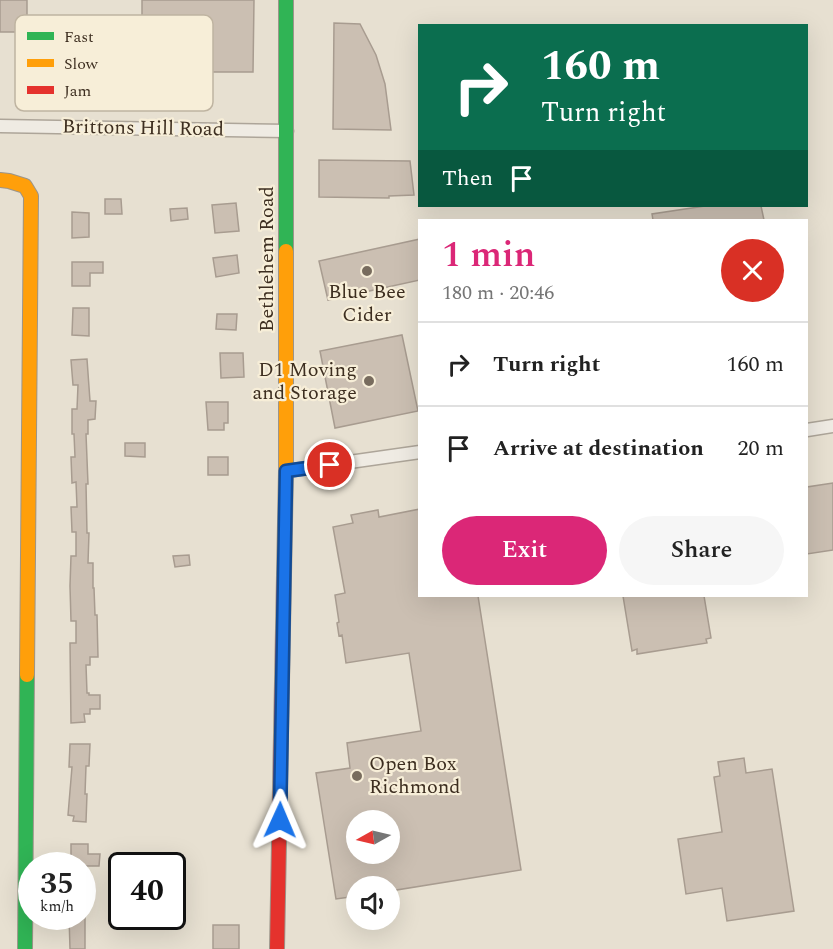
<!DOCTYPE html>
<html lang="en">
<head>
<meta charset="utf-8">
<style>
	:root { --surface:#fff; --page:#f6f6f6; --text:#222; --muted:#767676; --line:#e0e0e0; --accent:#db2777 }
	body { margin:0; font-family:Spectral,serif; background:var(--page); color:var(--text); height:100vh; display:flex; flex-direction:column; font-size:22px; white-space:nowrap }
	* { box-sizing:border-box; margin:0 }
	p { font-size:20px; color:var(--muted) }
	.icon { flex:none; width:33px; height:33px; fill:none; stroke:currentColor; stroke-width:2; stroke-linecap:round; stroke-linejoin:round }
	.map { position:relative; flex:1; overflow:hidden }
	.details { position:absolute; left:418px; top:219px; width:390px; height:378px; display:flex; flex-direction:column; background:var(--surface); border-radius:0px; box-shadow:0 6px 24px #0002 }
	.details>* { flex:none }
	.guide { position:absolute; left:418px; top:24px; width:390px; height:183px; border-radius:0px; box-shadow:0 6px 24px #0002; background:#0b6e4f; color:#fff; overflow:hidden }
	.needle { width:39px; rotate:262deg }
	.fabs { position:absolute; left:346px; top:810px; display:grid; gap:12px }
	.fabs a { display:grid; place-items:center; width:54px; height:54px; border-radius:50%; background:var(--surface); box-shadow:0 6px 24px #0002; font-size:30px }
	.speed { position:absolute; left:18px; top:852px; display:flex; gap:12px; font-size:30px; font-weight:700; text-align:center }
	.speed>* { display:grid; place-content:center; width:78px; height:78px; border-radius:50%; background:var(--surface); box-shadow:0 6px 24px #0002; line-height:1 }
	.speed small { font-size:15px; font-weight:400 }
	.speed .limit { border:3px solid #111; border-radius:9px; background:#fff; color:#111 }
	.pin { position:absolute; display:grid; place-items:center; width:51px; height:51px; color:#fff; margin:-26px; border:3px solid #fff; border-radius:50%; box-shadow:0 2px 6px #0007 }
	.me { position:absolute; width:66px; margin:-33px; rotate:1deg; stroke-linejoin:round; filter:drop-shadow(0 0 4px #0008) }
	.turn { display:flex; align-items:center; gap:21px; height:126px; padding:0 24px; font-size:27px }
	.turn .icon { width:78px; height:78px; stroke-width:2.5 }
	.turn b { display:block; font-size:42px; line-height:51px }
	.then { display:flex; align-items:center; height:57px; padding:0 24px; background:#0003; gap:12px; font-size:22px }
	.round { display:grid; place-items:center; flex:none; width:63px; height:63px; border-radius:32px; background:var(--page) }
	.head { display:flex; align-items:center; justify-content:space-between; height:102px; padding:0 24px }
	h1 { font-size:36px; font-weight:600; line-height:45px; color:var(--accent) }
	.button { display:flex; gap:12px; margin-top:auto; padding:12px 24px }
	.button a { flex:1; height:69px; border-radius:36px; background:var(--accent); color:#fff; font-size:24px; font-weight:600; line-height:69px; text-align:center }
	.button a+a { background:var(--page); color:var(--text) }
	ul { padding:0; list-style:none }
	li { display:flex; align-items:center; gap:18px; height:84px; padding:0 24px; border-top:2px solid var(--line) }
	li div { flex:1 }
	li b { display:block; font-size:22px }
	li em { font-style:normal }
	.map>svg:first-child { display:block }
	.building { fill:#cbbfb2; stroke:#a89c90; stroke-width:1.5; fill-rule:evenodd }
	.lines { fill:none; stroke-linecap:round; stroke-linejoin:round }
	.street-casing { stroke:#ada599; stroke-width:15 }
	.fast-casing { stroke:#9c958a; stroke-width:16 }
	.slow-casing { stroke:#9c958a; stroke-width:16 }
	.jam-casing { stroke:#9c958a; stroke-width:16 }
	.street { stroke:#efebe3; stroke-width:12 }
	.fast { stroke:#30b455; stroke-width:14 }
	.slow { stroke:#ff9f0a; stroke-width:14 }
	.jam { stroke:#e5322d; stroke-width:14 }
	.route-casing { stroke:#114b97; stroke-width:15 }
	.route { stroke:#1a73e8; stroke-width:10 }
	.poi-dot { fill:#786c5e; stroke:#f7eed8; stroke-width:2 }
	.labels { text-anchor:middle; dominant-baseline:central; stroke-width:4.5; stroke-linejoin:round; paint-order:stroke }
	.street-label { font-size:20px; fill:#3d2e20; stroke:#f7eed8 }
	.poi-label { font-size:20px; fill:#3d2e20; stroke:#f7eed8 }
	.key { fill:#f7eed8; stroke:#bfb4a1; stroke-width:1.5 }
	.key-label { font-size:16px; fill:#3d2e20 }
</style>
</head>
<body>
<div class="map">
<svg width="833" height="949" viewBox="0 0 833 949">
	<rect width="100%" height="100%" fill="#e7e0d1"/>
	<!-- building -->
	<path class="building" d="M 0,0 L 27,0 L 27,32 L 0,32 Z
		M 142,0 L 254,0 L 253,72 L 142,72 Z
		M 334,23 L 360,24 L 376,55 L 385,84 L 391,130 L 333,129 Z
		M 319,160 L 410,161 L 414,195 L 389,196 L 389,198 L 319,197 Z
		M 105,199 L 121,199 L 122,214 L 105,214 Z
		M 236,203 L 239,231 L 215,233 L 212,205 Z
		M 705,206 L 761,206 L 764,220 L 653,220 L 652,214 Z
		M 187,208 L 188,219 L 171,221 L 170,209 Z
		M 72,212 L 89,213 L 89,237 L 72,238 Z
		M 420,239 L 420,280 L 328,300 L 319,261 Z
		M 237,255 L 239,273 L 216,277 L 213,258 Z
		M 72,262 L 103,262 L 103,273 L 90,273 L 90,286 L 72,286 Z
		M 73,308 L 89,308 L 89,336 L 72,335 Z
		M 217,314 L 237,314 L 236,330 L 216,329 Z
		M 402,335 L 418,411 L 335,428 L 320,351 Z
		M 220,353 L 243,353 L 244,377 L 221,378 Z
		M 87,359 L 90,401 L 96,401 L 95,419 L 88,420 L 88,434 L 86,434 L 88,484 L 86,484 L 87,533 L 89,533 L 88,563 L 93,563 L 93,588 L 94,588 L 95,615 L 97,615 L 98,657 L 90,657 L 90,665 L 86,665 L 87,693 L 89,693 L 89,695 L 100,695 L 100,709 L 90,709 L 90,714 L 84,714 L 85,722 L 71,723 L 70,643 L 76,643 L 76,621 L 71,621 L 70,586 L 71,556 L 76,556 L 76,532 L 72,532 L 71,507 L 77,507 L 76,482 L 72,483 L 71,457 L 75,457 L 74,434 L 72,434 L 72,409 L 77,409 L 78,385 L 73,385 L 71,360 Z
		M 206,402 L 228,402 L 228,423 L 224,423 L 224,430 L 208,430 Z
		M 125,443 L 145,443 L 145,457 L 125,456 Z
		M 208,457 L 228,457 L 228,475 L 208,475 Z
		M 833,483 L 833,550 L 807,554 L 807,487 Z
		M 420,509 L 420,596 L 478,596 L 521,870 L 390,891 L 390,886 L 357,886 L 357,896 L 336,899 L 316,773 L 350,768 L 347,743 L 421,731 L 409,653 L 346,663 L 342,635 L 339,636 L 337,623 L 339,622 L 335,595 L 345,593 L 333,527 L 353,523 L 351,515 L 378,510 L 379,517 ZM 357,820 L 390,820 L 390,854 L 357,854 Z
		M 189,555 L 190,565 L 175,567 L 173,556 Z
		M 623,596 L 704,596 L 711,638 L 706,639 L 707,643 L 637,654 L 637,649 L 632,651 Z
		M 70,744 L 90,744 L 89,766 L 86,766 L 85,794 L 87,794 L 86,822 L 73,821 L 74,816 L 68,815 L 72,767 L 69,767 Z
		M 744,758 L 746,773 L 772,769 L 794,911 L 727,921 L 722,888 L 686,894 L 678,839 L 722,832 L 714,777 L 720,776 L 718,762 Z
		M 71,844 L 88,844 L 88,854 L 100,854 L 99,866 L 71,866 Z
		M 69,916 L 85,916 L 85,949 L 70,949 Z
		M 213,925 L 239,925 L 239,949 L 213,949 Z"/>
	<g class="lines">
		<defs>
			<path id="street" d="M 0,126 L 287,131
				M 807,430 L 833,426
				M 286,471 L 420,452"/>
			<path id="fast" d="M 286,0 L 286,251
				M 25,949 L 27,675"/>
			<path id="slow" d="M 0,180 L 9,181 L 25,186 L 31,196 L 27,675
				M 284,575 L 286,471 L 286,251"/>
			<path id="jam" d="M 277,949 L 284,575"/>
		</defs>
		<!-- street casing -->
		<use href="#street" class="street-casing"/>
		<!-- fast casing -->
		<use href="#fast" class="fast-casing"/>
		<!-- slow casing -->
		<use href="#slow" class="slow-casing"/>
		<!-- jam casing -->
		<use href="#jam" class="jam-casing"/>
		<!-- street -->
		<use href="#street" class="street"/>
		<!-- fast -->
		<use href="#fast" class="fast"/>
		<!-- slow -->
		<use href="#slow" class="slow"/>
		<!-- jam -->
		<use href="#jam" class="jam"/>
	</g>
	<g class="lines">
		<defs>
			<path id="route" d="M 280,820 L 286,471 L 330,465"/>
		</defs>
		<!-- route casing -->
		<use href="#route" class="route-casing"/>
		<!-- route -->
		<use href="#route" class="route"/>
	</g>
	<!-- markers -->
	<g class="poi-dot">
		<circle cx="367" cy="271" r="6"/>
		<circle cx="369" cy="381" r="6"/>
		<circle cx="357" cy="776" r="6"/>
	</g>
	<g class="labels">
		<!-- street labels -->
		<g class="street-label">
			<text transform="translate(143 128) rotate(1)">Brittons Hill Road</text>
			<text transform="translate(267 259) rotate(-90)">Bethlehem Road</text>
		</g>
		<!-- poi labels -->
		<g class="poi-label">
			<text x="367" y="292">Blue Bee<tspan x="367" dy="23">Cider</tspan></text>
			<text x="357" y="370" text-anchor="end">D1 Moving<tspan x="357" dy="23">and Storage</tspan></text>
			<text x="369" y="764" text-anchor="start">Open Box<tspan x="369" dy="23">Richmond</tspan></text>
		</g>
	</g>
	<!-- legend -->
	<rect x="15" y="15" width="198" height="96" rx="9" class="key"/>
	<rect x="27" y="32" width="27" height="8" fill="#30b455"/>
	<rect x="27" y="59" width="27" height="8" fill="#ff9f0a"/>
	<rect x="27" y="86" width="27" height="8" fill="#e5322d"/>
	<g class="key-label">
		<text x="64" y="42">Fast</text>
		<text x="64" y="69">Slow</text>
		<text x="64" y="96">Jam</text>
	</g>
</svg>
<div class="fabs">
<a><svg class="needle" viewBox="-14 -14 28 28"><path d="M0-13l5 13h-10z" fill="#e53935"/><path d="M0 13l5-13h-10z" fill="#767676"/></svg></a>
<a><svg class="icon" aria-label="sound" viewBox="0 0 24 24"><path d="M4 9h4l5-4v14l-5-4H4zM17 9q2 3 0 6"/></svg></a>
</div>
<div class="speed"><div>35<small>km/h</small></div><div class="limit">40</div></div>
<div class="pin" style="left:330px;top:465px;background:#d93025"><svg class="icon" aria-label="arrive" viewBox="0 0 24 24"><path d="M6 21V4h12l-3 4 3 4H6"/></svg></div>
<svg class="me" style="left:280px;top:820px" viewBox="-20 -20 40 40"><path d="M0-17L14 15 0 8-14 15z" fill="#1a73e8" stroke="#fff" stroke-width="4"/></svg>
<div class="guide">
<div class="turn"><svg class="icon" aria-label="right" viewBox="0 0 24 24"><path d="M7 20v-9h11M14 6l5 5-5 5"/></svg><div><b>160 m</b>Turn right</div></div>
<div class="then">Then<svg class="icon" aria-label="arrive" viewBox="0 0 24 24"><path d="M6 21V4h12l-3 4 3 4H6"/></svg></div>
</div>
<section class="details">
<div class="head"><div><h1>1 min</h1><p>180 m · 20:46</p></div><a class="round" style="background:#d93025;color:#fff"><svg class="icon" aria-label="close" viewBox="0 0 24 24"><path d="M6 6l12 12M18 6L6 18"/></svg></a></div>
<ul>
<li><svg class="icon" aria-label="right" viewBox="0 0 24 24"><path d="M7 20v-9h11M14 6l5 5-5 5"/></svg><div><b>Turn right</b></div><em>160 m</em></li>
<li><svg class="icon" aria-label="arrive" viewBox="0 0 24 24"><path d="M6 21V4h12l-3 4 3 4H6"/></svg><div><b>Arrive at destination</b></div><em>20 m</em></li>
</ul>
<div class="button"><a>Exit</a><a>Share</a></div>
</section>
</div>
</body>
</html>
